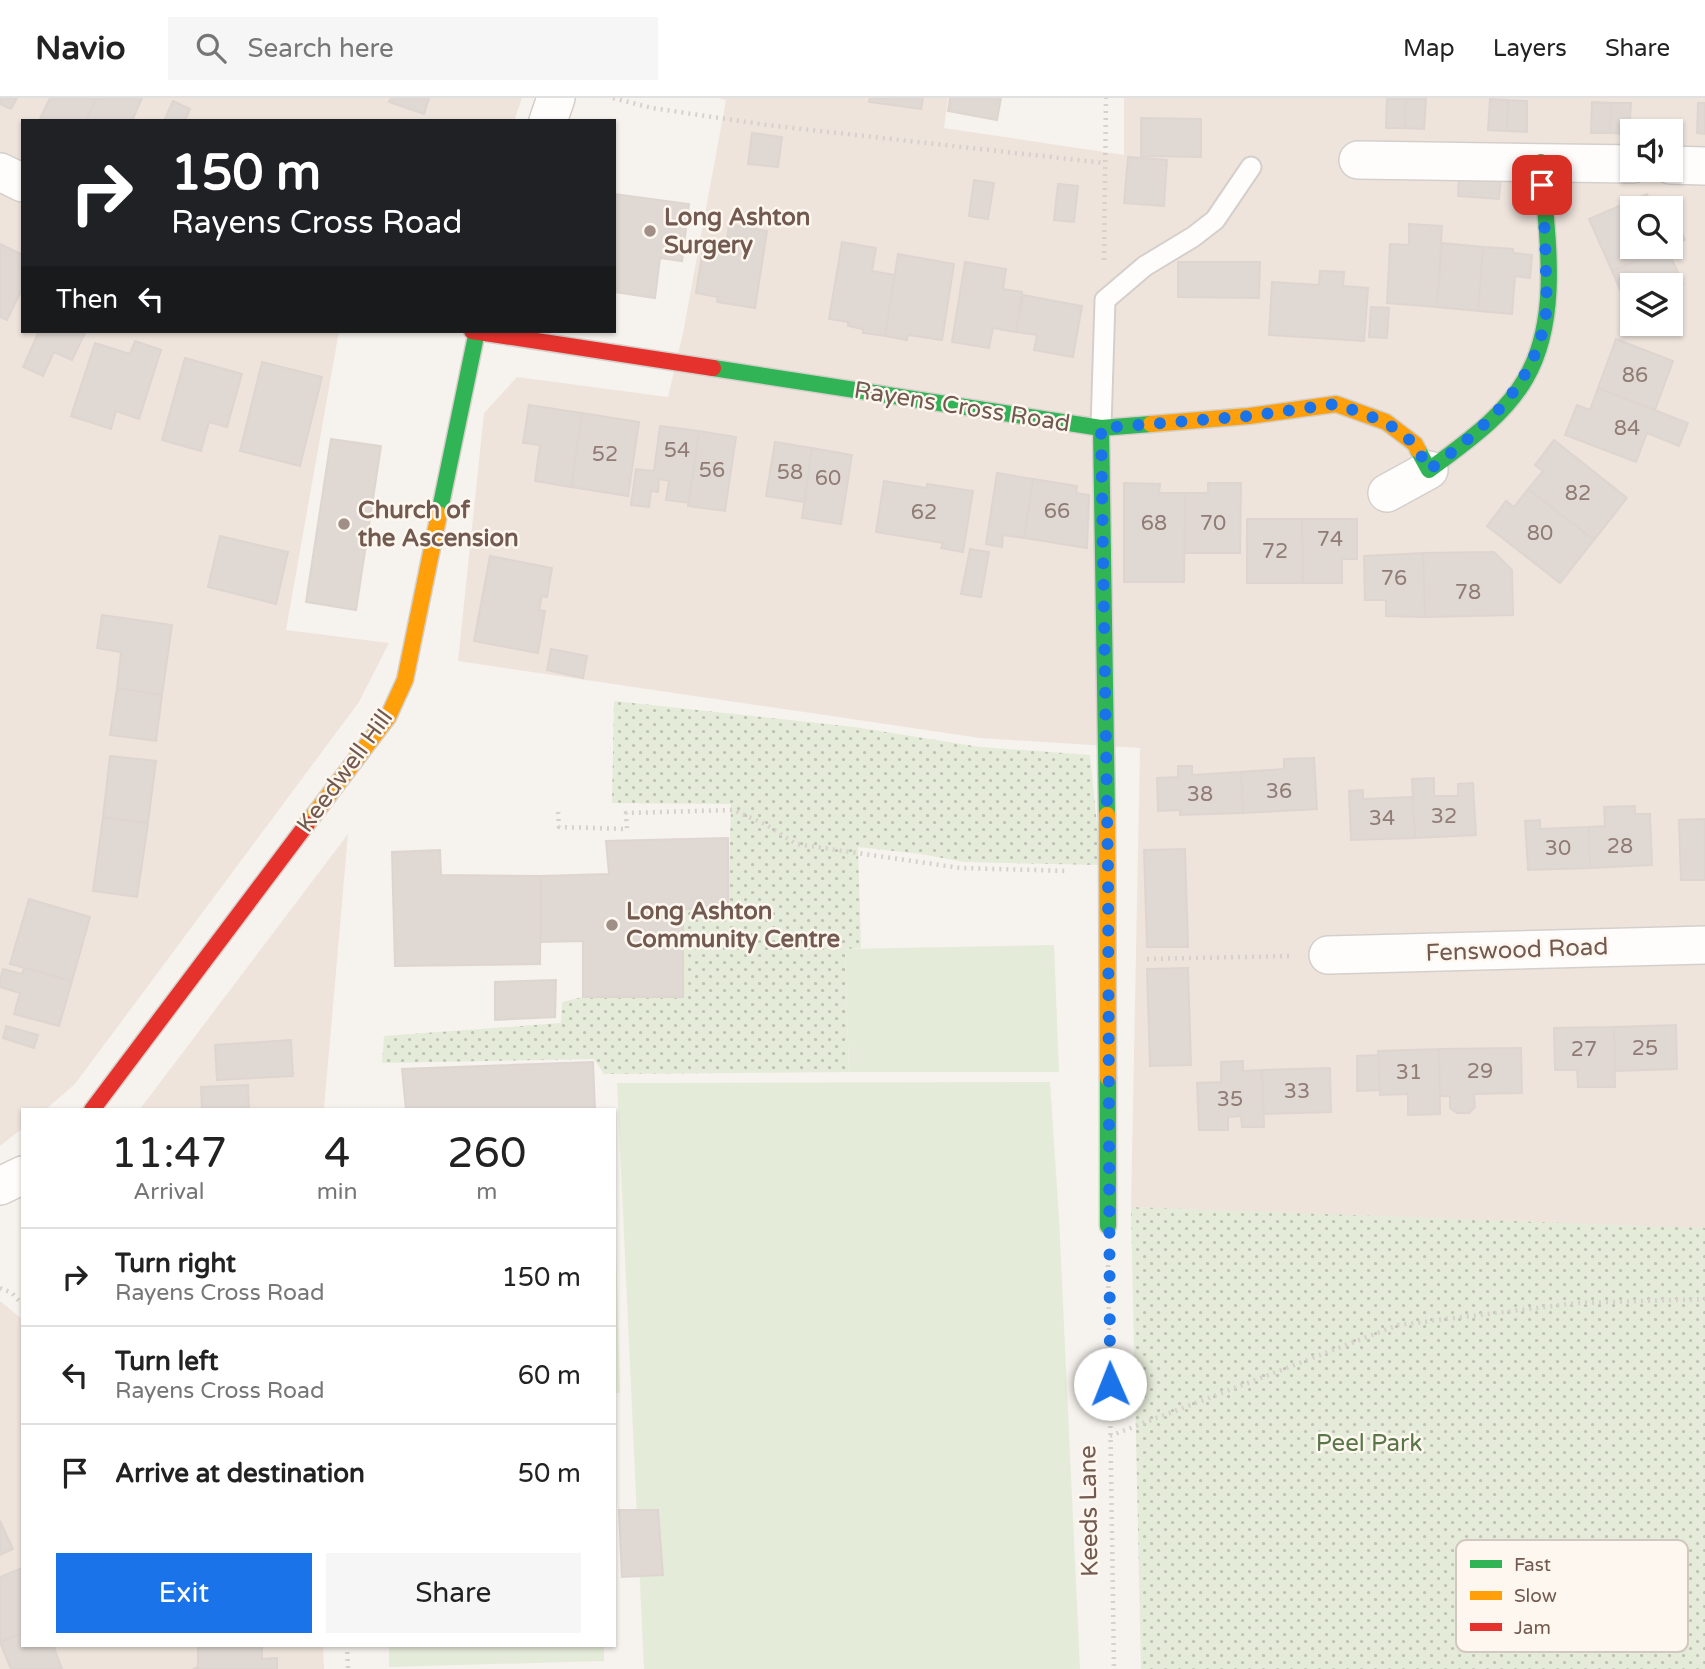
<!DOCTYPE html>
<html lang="en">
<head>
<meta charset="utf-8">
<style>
	:root { --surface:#fff; --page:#f6f6f6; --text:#222; --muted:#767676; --line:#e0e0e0; --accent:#1a73e8 }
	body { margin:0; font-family:"Varela Round",sans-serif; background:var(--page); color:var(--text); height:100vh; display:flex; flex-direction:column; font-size:26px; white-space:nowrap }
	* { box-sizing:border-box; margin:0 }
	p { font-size:23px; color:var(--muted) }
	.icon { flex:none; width:38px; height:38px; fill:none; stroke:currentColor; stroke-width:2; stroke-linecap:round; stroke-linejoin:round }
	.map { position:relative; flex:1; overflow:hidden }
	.panel { position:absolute; left:21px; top:1010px; width:595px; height:539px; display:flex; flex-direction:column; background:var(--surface); border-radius:0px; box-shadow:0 2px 5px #0004 }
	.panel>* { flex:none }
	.banner { position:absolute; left:21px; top:21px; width:595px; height:214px; border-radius:0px; box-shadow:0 2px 5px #0004; background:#202124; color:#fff; overflow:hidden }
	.controls { position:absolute; left:1620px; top:21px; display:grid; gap:14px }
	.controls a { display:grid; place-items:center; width:63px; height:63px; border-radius:0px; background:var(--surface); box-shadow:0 2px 5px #0004; font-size:35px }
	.pin { position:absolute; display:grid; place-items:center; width:60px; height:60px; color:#fff; margin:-30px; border-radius:14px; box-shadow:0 4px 10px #0006 }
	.me { position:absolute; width:77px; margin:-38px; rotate:359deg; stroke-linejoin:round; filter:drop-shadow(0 0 5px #0008) }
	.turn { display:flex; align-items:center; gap:24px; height:147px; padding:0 35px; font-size:32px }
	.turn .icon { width:91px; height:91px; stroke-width:2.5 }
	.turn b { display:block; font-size:49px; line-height:60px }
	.then { display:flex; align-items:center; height:66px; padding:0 35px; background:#0003; gap:14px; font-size:26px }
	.eta { display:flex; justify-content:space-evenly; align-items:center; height:119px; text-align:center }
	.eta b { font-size:42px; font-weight:600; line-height:49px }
	.action { display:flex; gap:14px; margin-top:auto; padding:14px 35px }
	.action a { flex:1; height:80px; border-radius:0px; background:var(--accent); color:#fff; font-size:28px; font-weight:600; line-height:80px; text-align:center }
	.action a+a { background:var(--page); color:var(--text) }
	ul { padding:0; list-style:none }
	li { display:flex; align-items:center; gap:21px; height:98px; padding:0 35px; border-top:2px solid var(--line) }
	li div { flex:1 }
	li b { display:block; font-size:26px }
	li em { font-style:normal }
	header { display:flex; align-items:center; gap:42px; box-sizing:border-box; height:98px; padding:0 35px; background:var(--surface); border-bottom:2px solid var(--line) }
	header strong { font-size:33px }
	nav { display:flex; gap:38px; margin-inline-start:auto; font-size:24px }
	.search { width:490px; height:63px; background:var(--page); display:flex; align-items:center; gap:18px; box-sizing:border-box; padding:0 24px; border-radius:0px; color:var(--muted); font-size:26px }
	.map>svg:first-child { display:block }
	.residential { fill:#eee4dc; fill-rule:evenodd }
	.grass { fill:url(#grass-dots) }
	.pitch { fill:#e5ebd9 }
	.building { fill:#dfd8d3; stroke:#ded5d0; stroke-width:2 }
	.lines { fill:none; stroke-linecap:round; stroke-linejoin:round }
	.lane-casing { stroke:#d5cfcb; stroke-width:23 }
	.street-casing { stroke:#d5cfcb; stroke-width:40 }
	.fast-casing { stroke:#d5cfca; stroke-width:19 }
	.slow-casing { stroke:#d5cfca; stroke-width:19 }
	.jam-casing { stroke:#d5cfca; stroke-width:19 }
	.path { stroke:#d7d0cd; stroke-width:4.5; stroke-dasharray:2 5; stroke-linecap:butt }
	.lane { stroke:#fefdfc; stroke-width:19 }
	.street { stroke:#fefdfc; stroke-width:37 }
	.fast { stroke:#30b455; stroke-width:16 }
	.slow { stroke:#ff9f0a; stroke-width:16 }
	.jam { stroke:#e5322d; stroke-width:16 }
	.route { stroke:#1a73e8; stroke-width:12; stroke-dasharray:0 21.6 }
	.poi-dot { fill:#a08f87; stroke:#fdf7ef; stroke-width:2.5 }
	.labels { text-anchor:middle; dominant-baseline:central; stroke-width:5; stroke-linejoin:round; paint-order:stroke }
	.number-label { font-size:21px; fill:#907c74 }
	.poi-label { font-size:24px; font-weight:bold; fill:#725a50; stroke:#fdf7ef; text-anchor:start }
	.street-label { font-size:24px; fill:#725a50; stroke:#fdf7ef }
	.park-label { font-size:24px; fill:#597649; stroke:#fdf7ef }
	.key { fill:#fdf7ef; stroke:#d3c8bf; stroke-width:2 }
	.key-label { font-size:19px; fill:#725a50 }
</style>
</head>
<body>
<header>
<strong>Navio</strong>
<div class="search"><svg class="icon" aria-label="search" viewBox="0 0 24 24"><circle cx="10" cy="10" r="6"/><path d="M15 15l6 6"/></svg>Search here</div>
<nav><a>Map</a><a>Layers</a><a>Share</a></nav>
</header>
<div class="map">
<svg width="1705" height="1571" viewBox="0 0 1705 1571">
	<defs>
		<pattern id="grass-dots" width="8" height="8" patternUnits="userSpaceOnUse" patternTransform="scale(1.75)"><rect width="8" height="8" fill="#e5ebd9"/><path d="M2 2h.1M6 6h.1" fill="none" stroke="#bec1b2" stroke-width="1.8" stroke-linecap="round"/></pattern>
	</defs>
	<rect width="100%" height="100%" fill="#f6f2ed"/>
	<!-- residential -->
	<path class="residential" d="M 0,0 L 522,0 L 514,23 L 23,23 L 23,233 L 339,233 L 286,532 L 389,545 L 359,604 L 75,986 L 46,1011 L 23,1012 L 23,1030 L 0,1048 Z
		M 719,0 L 948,0 L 944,30 L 1124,57 L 1124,0 L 1705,0 L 1705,1137 L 1131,1109 L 1140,650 L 980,640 L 458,563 L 484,315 L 517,279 L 668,299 L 683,235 L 726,2 ZM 1633,33 L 1671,33 L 1671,72 L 1633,72 ZM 1633,110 L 1671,110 L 1671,149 L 1633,149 ZM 1633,187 L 1671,187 L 1671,226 L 1633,226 Z
		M 348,736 L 324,1011 L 140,1011 Z
		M 0,1203 L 23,1222 L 23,1547 L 323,1547 L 324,1571 L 0,1571 Z"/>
	<!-- grass -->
	<path class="grass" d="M 614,603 L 854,629 L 980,649 L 1090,657 L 1101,767 L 964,764 L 921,756 L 858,749 L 861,850 L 845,851 L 849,974 L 604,976 L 594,961 L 382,965 L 384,938 L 561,925 L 562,904 L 583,899 L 683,899 L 683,811 L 728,809 L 731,706 L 612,705 Z
		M 1131,1109 L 1705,1130 L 1705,1571 L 1141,1571 Z"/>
	<!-- pitch -->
	<path class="pitch" d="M 1054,847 L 1059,974 L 849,974 L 845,851 Z
		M 1050,984 L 1059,1121 L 1080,1571 L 644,1571 L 617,985 Z
		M 614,1071 L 620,1295 L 614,1295 Z
		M 389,1547 L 604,1547 L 604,1563 L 389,1569 Z"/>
	<!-- building -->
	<path class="building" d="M 0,0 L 17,0 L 11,11 L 0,6 Z
		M 50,0 L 96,0 L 86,23 L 39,23 Z
		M 96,0 L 142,0 L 132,23 L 86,23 Z
		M 391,0 L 429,0 L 424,16 L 389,4 Z
		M 870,0 L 923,0 L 921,11 L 869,4 Z
		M 950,0 L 1001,0 L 997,22 L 948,13 Z
		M 1387,0 L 1406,1 L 1405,30 L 1386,30 Z
		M 1406,1 L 1426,1 L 1424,31 L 1405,30 Z
		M 1490,1 L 1508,2 L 1507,33 L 1488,32 Z
		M 1508,2 L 1527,3 L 1527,34 L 1507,33 Z
		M 173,3 L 190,11 L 185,23 L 164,23 Z
		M 1592,4 L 1611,5 L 1610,35 L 1591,35 Z
		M 1611,5 L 1631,5 L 1629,36 L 1610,35 Z
		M 1698,5 L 1705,5 L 1705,36 L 1697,35 Z
		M 1141,20 L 1201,21 L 1201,59 L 1141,58 Z
		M 752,35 L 782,39 L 778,69 L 748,66 Z
		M 1128,59 L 1167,62 L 1164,108 L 1124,105 Z
		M 1459,77 L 1501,79 L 1499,101 L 1458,98 Z
		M 974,82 L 994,85 L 988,121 L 969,118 Z
		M 1058,86 L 1078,88 L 1074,124 L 1054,122 Z
		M 614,96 L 689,106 L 682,163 L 660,160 L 655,200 L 614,194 Z
		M 1647,96 L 1653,110 L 1633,110 L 1633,149 L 1670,149 L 1612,173 L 1589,121 Z
		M 1676,121 L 1685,142 L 1671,148 L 1671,123 Z
		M 729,126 L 767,133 L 755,210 L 717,204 L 718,199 L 696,195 L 704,145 L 726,150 Z
		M 1409,126 L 1442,128 L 1437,209 L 1387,205 L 1390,146 L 1409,147 Z
		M 842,144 L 876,150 L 872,173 L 895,177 L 885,238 L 863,235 L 863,231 L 848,228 L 848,224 L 829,221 Z
		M 1442,145 L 1483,149 L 1478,213 L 1437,209 Z
		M 0,146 L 23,157 L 23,189 L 7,222 L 0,219 Z
		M 1483,149 L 1513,151 L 1513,155 L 1532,157 L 1530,180 L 1515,178 L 1512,216 L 1478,213 Z
		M 1667,150 L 1683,186 L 1671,191 L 1671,187 L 1633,187 L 1633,222 L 1612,173 Z
		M 898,156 L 954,166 L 942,242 L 908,237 L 907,242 L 885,238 Z
		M 965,164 L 1006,171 L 1003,191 L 1022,194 L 1016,234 L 993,230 L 989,250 L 952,244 Z
		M 1178,164 L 1260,164 L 1259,200 L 1178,199 Z
		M 1320,173 L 1344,174 L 1343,188 L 1368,190 L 1364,243 L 1269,237 L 1272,184 L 1319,187 Z
		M 1023,197 L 1082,208 L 1073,259 L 1034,252 L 1037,237 L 1016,234 Z
		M 1371,209 L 1389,210 L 1387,240 L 1369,239 Z
		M 39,233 L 86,233 L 72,262 L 54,254 L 43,278 L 23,269 Z
		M 1616,241 L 1673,263 L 1655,312 L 1598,290 Z
		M 135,243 L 161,252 L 139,321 L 116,313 L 111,331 L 71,318 L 95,245 L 130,256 Z
		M 185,260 L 242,276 L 227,329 L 209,324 L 201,353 L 162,342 Z
		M 262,264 L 322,279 L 300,368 L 240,353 Z
		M 1598,290 L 1688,325 L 1679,348 L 1647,335 L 1636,364 L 1565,337 L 1577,307 L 1590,312 Z
		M 529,307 L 582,315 L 571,389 L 535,383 L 540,347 L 523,345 Z
		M 582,315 L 639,324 L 628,398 L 571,389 Z
		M 660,328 L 699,333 L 689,405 L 666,402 L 669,383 L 659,381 L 658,394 L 651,393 L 649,409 L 631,407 L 636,371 L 654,373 Z
		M 699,333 L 736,339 L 725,413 L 688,408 Z
		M 331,341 L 381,348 L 356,512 L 306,504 Z
		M 1554,342 L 1627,400 L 1594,442 L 1528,391 L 1543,373 L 1535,367 Z
		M 775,344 L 812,350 L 804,404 L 766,398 Z
		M 812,350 L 852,357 L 841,426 L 802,420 Z
		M 997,375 L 1033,381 L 1024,440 L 1003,437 L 1002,449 L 986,446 Z
		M 1033,381 L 1077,388 L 1076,395 L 1089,397 L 1087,450 L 1024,440 Z
		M 884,383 L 927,390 L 927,386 L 973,393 L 963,454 L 941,450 L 943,445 L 876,434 Z
		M 1124,385 L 1160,386 L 1159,395 L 1185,395 L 1184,484 L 1124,484 Z
		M 1208,385 L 1241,385 L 1240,455 L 1185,455 L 1185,395 L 1208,395 Z
		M 1528,391 L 1594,442 L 1560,485 L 1487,428 L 1506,403 L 1514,409 Z
		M 1247,421 L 1302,421 L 1303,485 L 1247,485 Z
		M 1302,421 L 1357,421 L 1357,461 L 1342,461 L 1342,485 L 1303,485 Z
		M 220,438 L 288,454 L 276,506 L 208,489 Z
		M 970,451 L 989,454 L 981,499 L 961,496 Z
		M 1494,454 L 1512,472 L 1513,517 L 1425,519 L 1423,455 Z
		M 1423,455 L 1425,519 L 1386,518 L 1386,502 L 1365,502 L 1364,458 Z
		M 490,458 L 552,470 L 547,499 L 542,498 L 539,512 L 545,513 L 538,555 L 474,543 Z
		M 102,517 L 172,527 L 162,597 L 117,590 L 121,554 L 97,550 Z
		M 551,551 L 587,558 L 583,580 L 547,572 Z
		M 117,590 L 162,597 L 156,643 L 110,637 Z
		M 110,658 L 156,663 L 148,725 L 103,719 Z
		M 1314,660 L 1317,711 L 1243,715 L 1241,674 L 1284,671 L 1284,661 Z
		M 1178,668 L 1192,668 L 1192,677 L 1241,674 L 1243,715 L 1180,717 L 1180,712 L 1158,713 L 1157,680 L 1178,679 Z
		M 1434,680 L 1434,698 L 1458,698 L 1458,686 L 1473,685 L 1476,737 L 1415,740 L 1412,681 Z
		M 1363,692 L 1363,701 L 1413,699 L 1415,740 L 1351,742 L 1349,693 Z
		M 1635,708 L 1635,716 L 1650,716 L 1652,767 L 1590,770 L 1589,729 L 1605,728 L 1604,709 Z
		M 103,719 L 148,725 L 137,799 L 93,793 Z
		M 1705,721 L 1705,782 L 1681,782 L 1679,722 Z
		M 1540,722 L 1540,731 L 1589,729 L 1590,770 L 1528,772 L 1525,723 Z
		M 728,740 L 728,810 L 683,811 L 683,899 L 583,899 L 583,843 L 541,844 L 541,778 L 609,776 L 606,743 Z
		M 1185,751 L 1188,849 L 1147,849 L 1144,752 Z
		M 440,752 L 441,777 L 541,778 L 540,866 L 395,868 L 392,754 Z
		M 29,801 L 90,819 L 72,883 L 10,866 Z
		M 24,870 L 72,883 L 59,928 L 14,916 L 20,895 L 0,889 L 0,882 L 3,871 L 22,876 Z
		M 1188,870 L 1191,967 L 1150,968 L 1147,871 Z
		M 556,882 L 555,919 L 495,922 L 495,884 Z
		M 1676,927 L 1677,971 L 1615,973 L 1614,929 Z
		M 6,928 L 38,937 L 34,950 L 3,940 Z
		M 1614,929 L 1615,989 L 1578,989 L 1577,972 L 1555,972 L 1554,930 Z
		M 291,942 L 293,978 L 217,982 L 215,947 Z
		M 1521,950 L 1522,995 L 1474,996 L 1475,1009 L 1469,1015 L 1457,1015 L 1450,1010 L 1450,998 L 1440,998 L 1439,951 Z
		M 1439,951 L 1440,1016 L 1408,1017 L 1408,996 L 1380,997 L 1378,953 Z
		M 1378,957 L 1380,992 L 1357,993 L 1357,958 Z
		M 1243,963 L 1243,973 L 1262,972 L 1264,1029 L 1242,1029 L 1241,1018 L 1228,1019 L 1228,1032 L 1199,1032 L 1197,985 L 1221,984 L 1221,964 Z
		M 593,964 L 595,1012 L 406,1012 L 402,971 Z
		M 1330,970 L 1331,1014 L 1264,1016 L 1262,972 Z
		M 248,987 L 249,1012 L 202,1012 L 201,989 Z
		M 619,1412 L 658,1412 L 663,1477 L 622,1479 Z
		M 0,1423 L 13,1451 L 0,1457 Z
		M 22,1470 L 23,1535 L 0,1544 L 0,1479 Z
		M 23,1535 L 23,1547 L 53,1547 L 62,1571 L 11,1571 L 0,1544 Z
		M 198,1547 L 262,1547 L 262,1561 L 277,1560 L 277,1571 L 193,1571 L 198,1569 Z"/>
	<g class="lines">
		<defs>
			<path id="lane" d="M 1101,330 L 1105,202 L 1145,168 L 1193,139 L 1215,122 L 1251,69"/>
			<path id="street" d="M 548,23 L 556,0
				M 1358,62 L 1633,66
				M 1671,67 L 1705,68
				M 0,74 L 23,85
				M 1387,395 L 1429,372
				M 1328,857 L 1705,847
				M 0,1088 L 23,1077"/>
			<path id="fast" d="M 713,270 L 1101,330 L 1151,326
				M 1101,330 L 1107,717
				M 1418,352 L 1429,372 C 1463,346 1504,319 1526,280 C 1562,217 1546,133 1541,64
				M 439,416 L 477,233
				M 1108,980 L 1108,1128"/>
			<path id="slow" d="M 1151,326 L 1249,318 L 1336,306 L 1386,324 L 1415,346 L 1418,352
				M 1107,717 L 1108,980
				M 307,726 L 388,619 L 405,582 L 439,416"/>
			<path id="jam" d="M 472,233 L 713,270
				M 92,1012 L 307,726"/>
		</defs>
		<!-- lane casing -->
		<use href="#lane" class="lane-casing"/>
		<!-- street casing -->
		<use href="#street" class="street-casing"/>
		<!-- fast casing -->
		<use href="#fast" class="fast-casing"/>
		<!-- slow casing -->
		<use href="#slow" class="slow-casing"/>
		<!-- jam casing -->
		<use href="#jam" class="jam-casing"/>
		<!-- path -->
		<path class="path" d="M 613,0 L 652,10 L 767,27 L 1104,65
			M 1104,162 L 1106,0
			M 558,714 L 559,729 L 627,731 L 626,715 L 733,712 L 765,726 L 796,746 L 960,770 L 1068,773
			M 1147,861 L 1289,858
			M 1108,1167 L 1114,1571
			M 0,1190 L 12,1195 L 23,1207
			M 1110,1338 L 1398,1227 L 1577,1205 L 1705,1201
			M 347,1547 L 348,1571"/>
		<!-- lane -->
		<use href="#lane" class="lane"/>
		<!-- street -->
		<use href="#street" class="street"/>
		<!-- fast -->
		<use href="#fast" class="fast"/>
		<!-- slow -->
		<use href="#slow" class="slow"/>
		<!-- jam -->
		<use href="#jam" class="jam"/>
	</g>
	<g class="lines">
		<!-- route -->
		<path class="route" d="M 1110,1286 L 1108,774 L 1101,330 L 1249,318 L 1336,306 L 1386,324 L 1415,346 L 1429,372 C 1484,330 1536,288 1546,215 C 1548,205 1546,193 1546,183 C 1546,151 1544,119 1542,87"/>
	</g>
	<!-- markers -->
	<g class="poi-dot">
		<circle cx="650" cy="133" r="7"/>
		<circle cx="344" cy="426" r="7"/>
		<circle cx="612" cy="827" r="7"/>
	</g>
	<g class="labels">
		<!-- number labels -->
		<g class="number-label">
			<text x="1635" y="277">86</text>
			<text x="1627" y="330">84</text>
			<text x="677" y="352">54</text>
			<text x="605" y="356">52</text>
			<text x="712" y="372">56</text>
			<text x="790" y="374">58</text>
			<text x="828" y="380">60</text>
			<text x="1578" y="395">82</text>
			<text x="1057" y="413">66</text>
			<text x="924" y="414">62</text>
			<text x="1154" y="425">68</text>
			<text x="1213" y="425">70</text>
			<text x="1540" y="435">80</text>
			<text x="1330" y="441">74</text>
			<text x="1275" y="453">72</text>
			<text x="1394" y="480">76</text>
			<text x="1468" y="494">78</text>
			<text x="1279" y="693">36</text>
			<text x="1200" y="696">38</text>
			<text x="1444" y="718">32</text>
			<text x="1382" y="720">34</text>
			<text x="1620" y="748">28</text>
			<text x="1558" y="750">30</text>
			<text x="1645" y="950">25</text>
			<text x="1584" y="951">27</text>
			<text x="1480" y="973">29</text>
			<text x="1409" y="974">31</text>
			<text x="1297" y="993">33</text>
			<text x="1230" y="1001">35</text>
		</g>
		<!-- poi labels -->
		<g class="poi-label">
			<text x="664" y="119">Long Ashton<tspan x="664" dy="28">Surgery</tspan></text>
			<text x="358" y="412">Church of<tspan x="358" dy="28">the Ascension</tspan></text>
			<text x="626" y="813">Long Ashton<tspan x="626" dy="28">Community Centre</tspan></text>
		</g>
		<!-- street labels -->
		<g class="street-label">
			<text transform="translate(962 309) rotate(9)">Rayens Cross Road</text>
			<text transform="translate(345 673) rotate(-54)">Keedwell Hill</text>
			<text transform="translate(1517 852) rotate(-2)">Fenswood Road</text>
			<text transform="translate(1089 1413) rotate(-91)">Keeds Lane</text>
		</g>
		<!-- park labels -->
		<g class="park-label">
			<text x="1369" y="1345">Peel Park</text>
		</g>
	</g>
	<!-- legend -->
	<rect x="1456" y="1442" width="232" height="112" rx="10" class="key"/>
	<rect x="1470" y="1462" width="32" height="8" fill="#30b455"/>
	<rect x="1470" y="1493" width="32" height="9" fill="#ff9f0a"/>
	<rect x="1470" y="1525" width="32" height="8" fill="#e5322d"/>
	<g class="key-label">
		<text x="1514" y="1473">Fast</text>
		<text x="1514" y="1504">Slow</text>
		<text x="1514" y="1536">Jam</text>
	</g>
</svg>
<div class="controls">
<a><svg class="icon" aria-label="sound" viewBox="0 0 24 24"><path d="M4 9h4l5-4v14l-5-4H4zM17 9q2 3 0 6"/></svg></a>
<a><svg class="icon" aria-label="search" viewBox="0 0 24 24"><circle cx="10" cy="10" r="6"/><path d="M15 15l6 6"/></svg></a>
<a><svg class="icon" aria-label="layers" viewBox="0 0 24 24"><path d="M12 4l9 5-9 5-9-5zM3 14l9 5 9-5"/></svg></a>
</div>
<div class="pin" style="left:1542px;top:87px;background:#d93025"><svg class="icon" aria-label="arrive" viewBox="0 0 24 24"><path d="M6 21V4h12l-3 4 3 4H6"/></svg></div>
<svg class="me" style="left:1110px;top:1286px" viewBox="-20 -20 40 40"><circle r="19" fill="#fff"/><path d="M0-13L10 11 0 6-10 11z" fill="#1a73e8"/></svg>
<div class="banner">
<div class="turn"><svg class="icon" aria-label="right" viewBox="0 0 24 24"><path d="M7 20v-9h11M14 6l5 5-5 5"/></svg><div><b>150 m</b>Rayens Cross Road</div></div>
<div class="then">Then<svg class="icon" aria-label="left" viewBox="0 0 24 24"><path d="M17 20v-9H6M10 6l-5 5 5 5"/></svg></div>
</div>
<section class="panel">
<div class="eta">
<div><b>11:47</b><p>Arrival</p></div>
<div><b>4</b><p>min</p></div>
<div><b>260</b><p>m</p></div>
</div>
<ul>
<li><svg class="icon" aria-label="right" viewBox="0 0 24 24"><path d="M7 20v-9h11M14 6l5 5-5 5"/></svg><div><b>Turn right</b><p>Rayens Cross Road</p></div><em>150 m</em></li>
<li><svg class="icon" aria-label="left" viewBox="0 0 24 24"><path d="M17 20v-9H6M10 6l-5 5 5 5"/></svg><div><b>Turn left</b><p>Rayens Cross Road</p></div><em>60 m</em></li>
<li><svg class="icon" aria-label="arrive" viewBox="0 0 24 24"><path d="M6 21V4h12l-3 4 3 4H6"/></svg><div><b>Arrive at destination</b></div><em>50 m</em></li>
</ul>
<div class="action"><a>Exit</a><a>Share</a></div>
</section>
</div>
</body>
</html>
